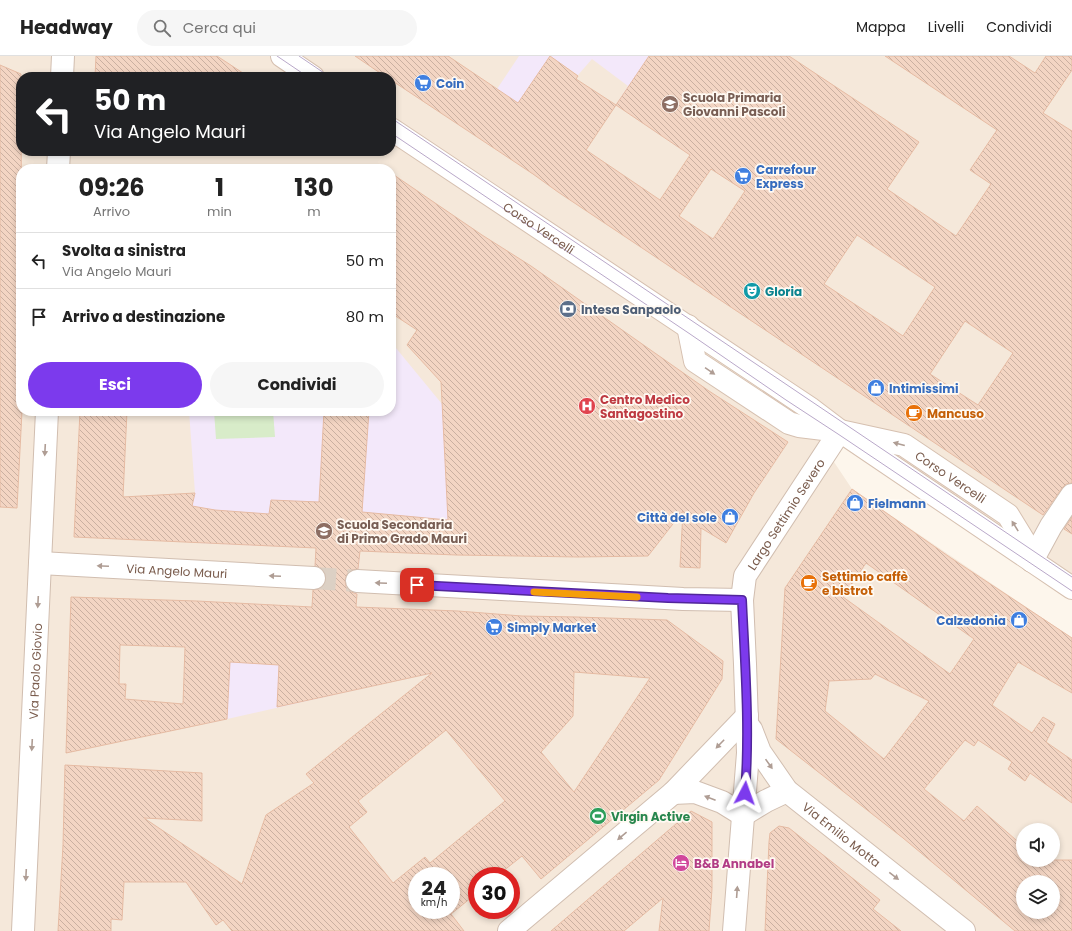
<!DOCTYPE html>
<html lang="it">
<head>
<meta charset="utf-8">
<style>
	:root { --surface:#fff; --page:#f6f6f6; --text:#222; --muted:#767676; --line:#e0e0e0; --accent:#7c3aed }
	body { margin:0; font-family:Poppins,sans-serif; background:var(--page); color:var(--text); height:100vh; display:flex; flex-direction:column; font-size:15px; white-space:nowrap }
	* { box-sizing:border-box; margin:0 }
	p { font-size:13px; color:var(--muted) }
	.icon { flex:none; width:22px; height:22px; fill:none; stroke:currentColor; stroke-width:2; stroke-linecap:round; stroke-linejoin:round }
	.map { position:relative; flex:1; overflow:hidden }
	.side { position:absolute; left:16px; top:108px; width:380px; height:252px; display:flex; flex-direction:column; background:var(--surface); border-radius:16px; box-shadow:0 2px 6px #0003 }
	.side>* { flex:none }
	.guide { position:absolute; left:16px; top:16px; width:380px; height:84px; border-radius:16px; box-shadow:0 2px 6px #0003; background:#202124; color:#fff; overflow:hidden }
	.buttons { position:absolute; left:1016px; top:767px; display:grid; gap:8px }
	.buttons a { display:grid; place-items:center; width:44px; height:44px; border-radius:50%; background:var(--surface); box-shadow:0 2px 6px #0003; font-size:20px }
	.speed { position:absolute; left:408px; top:811px; display:flex; gap:8px; font-size:20px; font-weight:700; text-align:center }
	.speed>* { display:grid; place-content:center; width:52px; height:52px; border-radius:50%; background:var(--surface); box-shadow:0 2px 6px #0003; line-height:1 }
	.speed small { font-size:10px; font-weight:400 }
	.speed .limit { border:6px solid #d22; background:#fff; color:#111 }
	.pin { position:absolute; display:grid; place-items:center; width:34px; height:34px; color:#fff; margin:-17px; border-radius:8px; box-shadow:0 2px 6px #0006 }
	.me { position:absolute; width:44px; margin:-22px; rotate:4deg; stroke-linejoin:round; filter:drop-shadow(0 0 3px #0008) }
	.turn { display:flex; align-items:center; gap:14px; height:84px; padding:0 12px; font-size:18px }
	.turn .icon { width:52px; height:52px; stroke-width:2.5 }
	.turn b { display:block; font-size:28px; line-height:34px }
	.eta { display:flex; justify-content:space-evenly; align-items:center; height:68px; text-align:center }
	.eta b { font-size:24px; font-weight:700; line-height:28px }
	.primary-button { display:flex; gap:8px; margin-top:auto; padding:8px 12px }
	.primary-button a { flex:1; height:46px; border-radius:24px; background:var(--accent); color:#fff; font-size:16px; font-weight:700; line-height:46px; text-align:center }
	.primary-button a+a { background:var(--page); color:var(--text) }
	ul { padding:0; list-style:none }
	li { display:flex; align-items:center; gap:12px; height:56px; padding:0 12px; border-top:1px solid var(--line) }
	li div { flex:1 }
	li b { display:block; font-size:15px }
	li em { font-style:normal }
	header { display:flex; align-items:center; gap:24px; box-sizing:border-box; height:56px; padding:0 20px; background:var(--surface); border-bottom:1px solid var(--line) }
	header strong { font-size:19px }
	nav { display:flex; gap:22px; margin-inline-start:auto; font-size:14px }
	.search { width:280px; height:36px; background:var(--page); display:flex; align-items:center; gap:10px; box-sizing:border-box; padding:0 14px; border-radius:22px; color:var(--muted); font-size:15px }
	.map>svg:first-child { display:block }
	.residential { fill:#f5e8da; fill-rule:evenodd }
	.education { fill:#f3e8fa }
	.green { fill:#d8ecc9 }
	.building { fill:url(#building-back-hatch); stroke:#e6bba3; fill-rule:evenodd }
	.lines { fill:none; stroke-linecap:round; stroke-linejoin:round }
	.street-tunnel { stroke:#dcd0c4; stroke-width:22; stroke-dasharray:22 11; stroke-linecap:butt }
	.street-casing { stroke:#d1beb0; stroke-width:24 }
	.secondary-casing { stroke:#d6c0b0; stroke-width:24 }
	.street { stroke:#fff; stroke-width:22 }
	.secondary { stroke:#fff; stroke-width:22 }
	.tram { stroke:#b9a8c9; stroke-width:1 }
	.oneway { fill:#af9d94 }
	.route-casing { stroke:#51269a; stroke-width:10 }
	.route { stroke:#7c3aed; stroke-width:7 }
	.slow { stroke:#f59e0b; stroke-width:7 }
	.labels { text-anchor:middle; dominant-baseline:central; stroke-width:3.5; stroke-linejoin:round; paint-order:stroke }
	.shop-label { font-size:12px; font-weight:bold; fill:#366cbe; stroke:#fffaf3; text-anchor:start }
	.education-label { font-size:12px; font-weight:bold; fill:#785e54; stroke:#fffaf3; text-anchor:start }
	.street-label { font-size:12px; fill:#7a5c4d; stroke:#fffaf3 }
	.culture-label { font-size:12px; font-weight:bold; fill:#0d838f; stroke:#fffaf3; text-anchor:start }
	.service-label { font-size:12px; font-weight:bold; fill:#4e5e75; stroke:#fffaf3; text-anchor:start }
	.health-label { font-size:12px; font-weight:bold; fill:#be3a42; stroke:#fffaf3; text-anchor:start }
	.food-label { font-size:12px; font-weight:bold; fill:#c56008; stroke:#fffaf3; text-anchor:start }
	.leisure-label { font-size:12px; font-weight:bold; fill:#27864d; stroke:#fffaf3; text-anchor:start }
	.hotel-label { font-size:12px; font-weight:bold; fill:#b23c85; stroke:#fffaf3; text-anchor:start }
</style>
</head>
<body>
<header>
<strong>Headway</strong>
<div class="search"><svg class="icon" aria-label="search" viewBox="0 0 24 24"><circle cx="10" cy="10" r="6"/><path d="M15 15l6 6"/></svg>Cerca qui</div>
<nav><a>Mappa</a><a>Livelli</a><a>Condividi</a></nav>
</header>
<div class="map">
<svg width="1072" height="875" viewBox="0 0 1072 875">
	<defs>
		<pattern id="building-back-hatch" width="6" height="6" patternUnits="userSpaceOnUse"><rect width="6" height="6" fill="#f3d5c3"/><path d="M-1 5l2 2M0 0l6 6M5-1l2 2" fill="none" stroke="#cab0a1"/></pattern>
	</defs>
	<rect width="100%" height="100%" fill="#fdf6ec"/>
	<!-- residential -->
	<path class="residential" d="M 0,0 L 279,0 L 309,21 L 21,21 L 21,95 L 391,95 L 391,78 L 794,346 L 852,433 L 1072,582 L 1072,875 L 0,875 ZM 21,113 L 391,113 L 391,355 L 21,355 ZM 1023,774 L 1053,774 L 1053,804 L 1023,804 ZM 417,820 L 451,820 L 451,854 L 417,854 ZM 477,820 L 511,820 L 511,854 L 477,854 ZM 1023,826 L 1053,826 L 1053,856 L 1023,856 Z
		M 285,0 L 1072,0 L 1072,530 L 391,71 L 391,21 L 316,21 Z"/>
	<!-- education -->
	<path class="education" d="M 519,0 L 756,0 L 690,99 L 616,49 L 628,30 L 592,3 L 578,19 L 550,0 L 518,47 L 497,33 Z
		M 391,286 L 442,348 L 456,499 L 360,495 L 356,551 L 458,555 L 462,612 L 408,622 L 205,668 L 203,629 L 196,591 L 197,545 L 312,551 L 316,492 L 198,487 L 198,453 L 192,452 L 195,437 L 189,355 L 391,355 Z"/>
	<!-- green -->
	<path class="green" d="M 214,355 L 273,355 L 275,381 L 216,383 Z"/>
	<!-- building -->
	<path class="building" d="M 96,0 L 217,0 L 249,21 L 95,21 Z
		M 355,0 L 448,0 L 518,47 L 550,0 L 578,20 L 576,23 L 616,49 L 649,0 L 789,0 L 919,86 L 887,133 L 956,180 L 991,128 L 970,114 L 997,74 L 885,0 L 1009,0 L 1035,17 L 1046,0 L 1072,0 L 1072,14 L 1043,57 L 1072,75 L 1072,427 L 1066,428 L 1062,432 L 1043,459 L 558,136 L 533,118 L 391,24 L 391,21 L 386,21 ZM 616,49 L 690,99 L 660,144 L 586,94 ZM 711,113 L 745,135 L 713,183 L 679,160 ZM 857,179 L 935,231 L 903,280 L 824,228 ZM 965,265 L 1013,297 L 978,349 L 930,318 Z
		M 0,9 L 21,18 L 22,355 L 17,452 L 0,451 Z
		M 391,117 L 482,179 L 531,210 L 709,335 L 788,386 L 754,437 L 726,487 L 701,472 L 700,512 L 680,511 L 683,455 L 648,500 L 578,501 L 456,499 L 360,495 L 358,513 L 351,514 L 347,518 L 345,524 L 346,531 L 351,536 L 357,538 L 356,551 L 458,555 L 522,560 L 577,561 L 667,564 L 723,605 L 722,623 L 659,724 L 541,823 L 522,800 L 497,820 L 477,820 L 477,837 L 451,858 L 464,875 L 232,875 L 223,864 L 216,869 L 186,826 L 124,826 L 122,864 L 111,863 L 111,875 L 58,875 L 63,789 L 65,709 L 202,717 L 202,765 L 144,762 L 242,828 L 266,759 L 314,727 L 306,718 L 432,617 L 277,651 L 279,609 L 230,606 L 227,663 L 66,697 L 71,541 L 197,545 L 312,551 L 313,534 L 319,533 L 324,529 L 326,522 L 325,517 L 321,512 L 315,510 L 316,492 L 74,481 L 80,355 L 127,355 L 123,441 L 195,437 L 192,450 L 215,454 L 269,458 L 271,444 L 319,446 L 324,355 L 369,355 L 362,456 L 448,464 L 441,326 L 407,289 L 417,274 L 391,257 ZM 120,589 L 185,591 L 183,648 L 125,643 L 126,628 L 119,628 ZM 574,616 L 650,622 L 574,736 L 541,696 L 573,660 ZM 446,674 L 505,745 L 430,807 L 425,801 L 393,827 L 349,771 L 367,756 L 358,745 ZM 417,820 L 451,820 L 451,854 L 417,854 Z
		M 852,433 L 951,502 L 1072,582 L 1072,637 L 1018,606 L 992,649 L 1032,677 L 1043,661 L 1055,668 L 1046,686 L 1072,704 L 1072,747 L 1030,717 L 1025,725 L 1008,713 L 1012,706 L 978,684 L 974,690 L 965,684 L 924,733 L 964,765 L 977,750 L 1023,790 L 1023,804 L 1072,804 L 1072,875 L 1015,875 L 903,782 L 776,683 L 785,532 ZM 866,507 L 974,583 L 950,618 L 843,541 ZM 875,618 L 929,645 L 884,703 L 825,655 L 829,625 L 871,623 ZM 1023,826 L 1053,826 L 1053,856 L 1023,856 Z
		M 1072,461 L 1072,478 L 1064,473 Z
		M 691,755 L 712,766 L 712,833 L 709,875 L 659,875 L 663,842 L 624,875 L 551,875 Z
		M 779,770 L 789,772 L 880,844 L 873,853 L 901,875 L 765,875 L 769,786 L 770,777 Z"/>
	<g class="lines">
		<!-- street-tunnel -->
		<path class="street-tunnel" d="M 314,522 L 357,525"/>
		<defs>
			<g id="street">
				<path d="M 62,21 L 63,0"/>
				<path d="M 58,113 L 59,95"/>
				<path d="M 1032,505 L 1051,470 L 1072,439"/>
				<path id="s1" d="M 40,507 L 314,522"/>
				<path d="M 357,525 L 683,543 L 742,544"/>
				<path id="s2" d="M 751,673 L 760,696 L 787,735 L 964,875"/>
				<path d="M 673,737 L 695,736 L 722,746 L 743,759"/>
				<path d="M 743,759 L 766,745 L 787,735"/>
				<path id="s3" d="M 23,875 L 47,355"/>
				<path d="M 509,875 L 673,737 L 747,660"/>
				<path id="s4" d="M 734,875 L 748,697 L 745,608 L 742,544 L 745,520 L 840,375"/>
			</g>
			<g id="secondary">
				<path d="M 282,0 L 313,21"/>
				<path id="s5" d="M 391,73 L 811,353 L 840,375 L 1072,532"/>
				<path id="s6" d="M 688,270 L 695,305 L 789,367 L 799,370 L 840,375 L 904,389 L 1008,459 L 1027,490 L 1032,505"/>
			</g>
		</defs>
		<!-- street casing -->
		<use href="#street" class="street-casing"/>
		<!-- secondary casing -->
		<use href="#secondary" class="secondary-casing"/>
		<!-- street -->
		<use href="#street" class="street"/>
		<!-- secondary -->
		<use href="#secondary" class="secondary"/>
		<!-- tram -->
		<path class="tram" d="M 277,0 L 308,21
			M 299,0 L 330,21
			M 391,62 L 1072,521
			M 391,77 L 690,278 L 786,344 L 838,378 L 1072,535"/>
	</g>
	<!-- one-way arrows -->
	<defs><path id="oneway-solid" d="M-6-.8H1V-3.2L6.5 0L1 3.2V.8H-6Z"/></defs>
	<g class="oneway">
		<use href="#oneway-solid" transform="translate(710 315) rotate(34)"/>
		<use href="#oneway-solid" transform="translate(899 388) rotate(-165)"/>
		<use href="#oneway-solid" transform="translate(45 394) rotate(93)"/>
		<use href="#oneway-solid" transform="translate(1015 470) rotate(-122)"/>
		<use href="#oneway-solid" transform="translate(103 510) rotate(-177)"/>
		<use href="#oneway-solid" transform="translate(275 520) rotate(-177)"/>
		<use href="#oneway-solid" transform="translate(381 527) rotate(-177)"/>
		<use href="#oneway-solid" transform="translate(38 546) rotate(93)"/>
		<use href="#oneway-solid" transform="translate(720 688) rotate(134)"/>
		<use href="#oneway-solid" transform="translate(32 689) rotate(93)"/>
		<use href="#oneway-solid" transform="translate(769 708) rotate(55)"/>
		<use href="#oneway-solid" transform="translate(710 742) rotate(-159)"/>
		<use href="#oneway-solid" transform="translate(622 780) rotate(140)"/>
		<use href="#oneway-solid" transform="translate(26 819) rotate(93)"/>
		<use href="#oneway-solid" transform="translate(894 820) rotate(38)"/>
		<use href="#oneway-solid" transform="translate(737 836) rotate(-86)"/>
	</g>
	<g class="lines">
		<defs>
			<path id="route" d="M 417,529 L 668,542 L 742,544 C 745,608 750,673 745,737"/>
		</defs>
		<!-- route casing -->
		<use href="#route" class="route-casing"/>
		<!-- route -->
		<use href="#route" class="route"/>
		<!-- slow -->
		<path class="slow" d="M 534,536 L 637,541"/>
	</g>
	<!-- icons -->
	<defs>
		<symbol id="supermarket-disc" viewBox="-11 -11 22 22"><circle r="9.5" fill="#3f7fe0" stroke="#fffaf3"/><path d="M-6-5.5h2.5l.6 2H6L4.5 2H-2.5L-4.4-4H-6ZM-1.5 3.2a1.3 1.3 0 1 0 .1 0ZM3 3.2a1.3 1.3 0 1 0 .1 0Z" fill="#fff"/></symbol>
		<symbol id="school-disc" viewBox="-11 -11 22 22"><circle r="9.5" fill="#8d6e63" stroke="#fffaf3"/><path d="M0-5L7-2L0 1L-7-2ZM-4 1L0 2.5L4 1V4Q0 6-4 4Z" fill="#fff"/></symbol>
		<symbol id="theatre-disc" viewBox="-11 -11 22 22"><circle r="9.5" fill="#0f9aa8" stroke="#fffaf3"/><path d="M-5-5.5Q0-4 5-5.5V0Q5 5 0 6Q-5 5-5 0ZM-3.3-2.5H-1v1.5H-3.3ZM1-2.5H3.3v1.5H1ZM-2.8 1Q0 5.5 2.8 1Z" fill="#fff"/></symbol>
		<symbol id="bank-disc" viewBox="-11 -11 22 22"><circle r="9.5" fill="#5c6f8a" stroke="#fffaf3"/><path d="M-6-4H6V4H-6ZM0-2.3a2.3 2.3 0 1 0 0 4.6a2.3 2.3 0 1 0 0-4.6Z" fill="#fff"/></symbol>
		<symbol id="shop-disc" viewBox="-11 -11 22 22"><circle r="9.5" fill="#3f7fe0" stroke="#fffaf3"/><path d="M-5-2.5h2.3a2.7 3.5 0 0 1 5.4 0H5L5.5 6h-11ZM-1.5-2.5h3a1.5 2.3 0 0 0-3 0Z" fill="#fff"/></symbol>
		<symbol id="hospital-disc" viewBox="-11 -11 22 22"><circle r="9.5" fill="#e0444e" stroke="#fffaf3"/><path d="M-5-5h3v3.5h4V-5h3V5h-3V1.5h-4V5h-3Z" fill="#fff"/></symbol>
		<symbol id="cafe-disc" viewBox="-11 -11 22 22"><circle r="9.5" fill="#e8710a" stroke="#fffaf3"/><path d="M-5.5-4.5H6V0H3Q3 3.5 0 3.5H-2.5Q-5.5 3.5-5.5 0ZM3-3.2v2h1.7v-2ZM-6 4.5H4V6H-6Z" fill="#fff"/></symbol>
		<symbol id="stadium-disc" viewBox="-11 -11 22 22"><circle r="9.5" fill="#2e9e5b" stroke="#fffaf3"/><path d="M0-5a6.5 5 0 1 0 0 10a6.5 5 0 1 0 0-10ZM-3.5-1.8h7v3.6h-7Z" fill="#fff"/></symbol>
		<symbol id="hotel-disc" viewBox="-11 -11 22 22"><circle r="9.5" fill="#d1479c" stroke="#fffaf3"/><path d="M-6-4.5h1.5V1H6V5H4.5V3h-9V5H-6ZM-4 0a1.8 1.8 0 1 1 3.6 0ZM.5 0V-2.5h3Q6-2.5 6 0Z" fill="#fff"/></symbol>
	</defs>
	<g fill-rule="evenodd">
		<use href="#supermarket-disc" x="413" y="17" width="20" height="20"/>
		<use href="#school-disc" x="660" y="38" width="20" height="20"/>
		<use href="#supermarket-disc" x="733" y="110" width="20" height="20"/>
		<use href="#theatre-disc" x="742" y="225" width="20" height="20"/>
		<use href="#bank-disc" x="558" y="243" width="20" height="20"/>
		<use href="#shop-disc" x="866" y="322" width="20" height="20"/>
		<use href="#hospital-disc" x="577" y="340" width="20" height="20"/>
		<use href="#cafe-disc" x="904" y="347" width="20" height="20"/>
		<use href="#shop-disc" x="845" y="437" width="20" height="20"/>
		<use href="#shop-disc" x="720" y="451" width="20" height="20"/>
		<use href="#school-disc" x="314" y="465" width="20" height="20"/>
		<use href="#cafe-disc" x="799" y="517" width="20" height="20"/>
		<use href="#shop-disc" x="1009" y="554" width="20" height="20"/>
		<use href="#supermarket-disc" x="484" y="561" width="20" height="20"/>
		<use href="#stadium-disc" x="588" y="750" width="20" height="20"/>
		<use href="#hotel-disc" x="671" y="797" width="20" height="20"/>
	</g>
	<g class="labels">
		<!-- shop labels -->
		<g class="shop-label">
			<text x="436" y="27">Coin</text>
			<text x="756" y="113">Carrefour<tspan x="756" dy="14">Express</tspan></text>
			<text x="889" y="332">Intimissimi</text>
			<text x="868" y="447">Fielmann</text>
			<text x="717" y="461" text-anchor="end">Città del sole</text>
			<text x="1006" y="564" text-anchor="end">Calzedonia</text>
			<text x="507" y="571">Simply Market</text>
		</g>
		<!-- education labels -->
		<g class="education-label">
			<text x="683" y="41">Scuola Primaria<tspan x="683" dy="14">Giovanni Pascoli</tspan></text>
			<text x="337" y="468">Scuola Secondaria<tspan x="337" dy="14">di Primo Grado Mauri</tspan></text>
		</g>
		<!-- street labels -->
		<g class="street-label">
			<text stroke="none"><textPath href="#s5" startOffset="178">Corso Vercelli</textPath></text>
			<text stroke="none"><textPath href="#s6" startOffset="322">Corso Vercelli</textPath></text>
			<text stroke="none"><textPath href="#s4" startOffset="430">Largo Settimio Severo</textPath></text>
			<text stroke="none"><textPath href="#s1" startOffset="137">Via Angelo Mauri</textPath></text>
			<text stroke="none"><textPath href="#s3" startOffset="260">Via Paolo Giovio</textPath></text>
			<text stroke="none"><textPath href="#s2" startOffset="142">Via Emilio Motta</textPath></text>
		</g>
		<!-- culture labels -->
		<g class="culture-label">
			<text x="765" y="235">Gloria</text>
		</g>
		<!-- service labels -->
		<g class="service-label">
			<text x="581" y="253">Intesa Sanpaolo</text>
		</g>
		<!-- health labels -->
		<g class="health-label">
			<text x="600" y="343">Centro Medico<tspan x="600" dy="14">Santagostino</tspan></text>
		</g>
		<!-- food labels -->
		<g class="food-label">
			<text x="927" y="357">Mancuso</text>
			<text x="822" y="520">Settimio caffè<tspan x="822" dy="14">e bistrot</tspan></text>
		</g>
		<!-- leisure labels -->
		<g class="leisure-label">
			<text x="611" y="760">Virgin Active</text>
		</g>
		<!-- hotel labels -->
		<g class="hotel-label">
			<text x="694" y="807">B&amp;B Annabel</text>
		</g>
	</g>
</svg>
<div class="buttons">
<a><svg class="icon" aria-label="sound" viewBox="0 0 24 24"><path d="M4 9h4l5-4v14l-5-4H4zM17 9q2 3 0 6"/></svg></a>
<a><svg class="icon" aria-label="layers" viewBox="0 0 24 24"><path d="M12 4l9 5-9 5-9-5zM3 14l9 5 9-5"/></svg></a>
</div>
<div class="speed"><div>24<small>km/h</small></div><div class="limit">30</div></div>
<div class="pin" style="left:417px;top:529px;background:#d93025"><svg class="icon" aria-label="arrive" viewBox="0 0 24 24"><path d="M6 21V4h12l-3 4 3 4H6"/></svg></div>
<svg class="me" style="left:745px;top:737px" viewBox="-20 -20 40 40"><path d="M0-17L14 15 0 8-14 15z" fill="#7c3aed" stroke="#fff" stroke-width="4"/></svg>
<div class="guide">
<div class="turn"><svg class="icon" aria-label="left" viewBox="0 0 24 24"><path d="M17 20v-9H6M10 6l-5 5 5 5"/></svg><div><b>50 m</b>Via Angelo Mauri</div></div>
</div>
<section class="side">
<div class="eta">
<div><b>09:26</b><p>Arrivo</p></div>
<div><b>1</b><p>min</p></div>
<div><b>130</b><p>m</p></div>
</div>
<ul>
<li><svg class="icon" aria-label="left" viewBox="0 0 24 24"><path d="M17 20v-9H6M10 6l-5 5 5 5"/></svg><div><b>Svolta a sinistra</b><p>Via Angelo Mauri</p></div><em>50 m</em></li>
<li><svg class="icon" aria-label="arrive" viewBox="0 0 24 24"><path d="M6 21V4h12l-3 4 3 4H6"/></svg><div><b>Arrivo a destinazione</b></div><em>80 m</em></li>
</ul>
<div class="primary-button"><a>Esci</a><a>Condividi</a></div>
</section>
</div>
</body>
</html>
